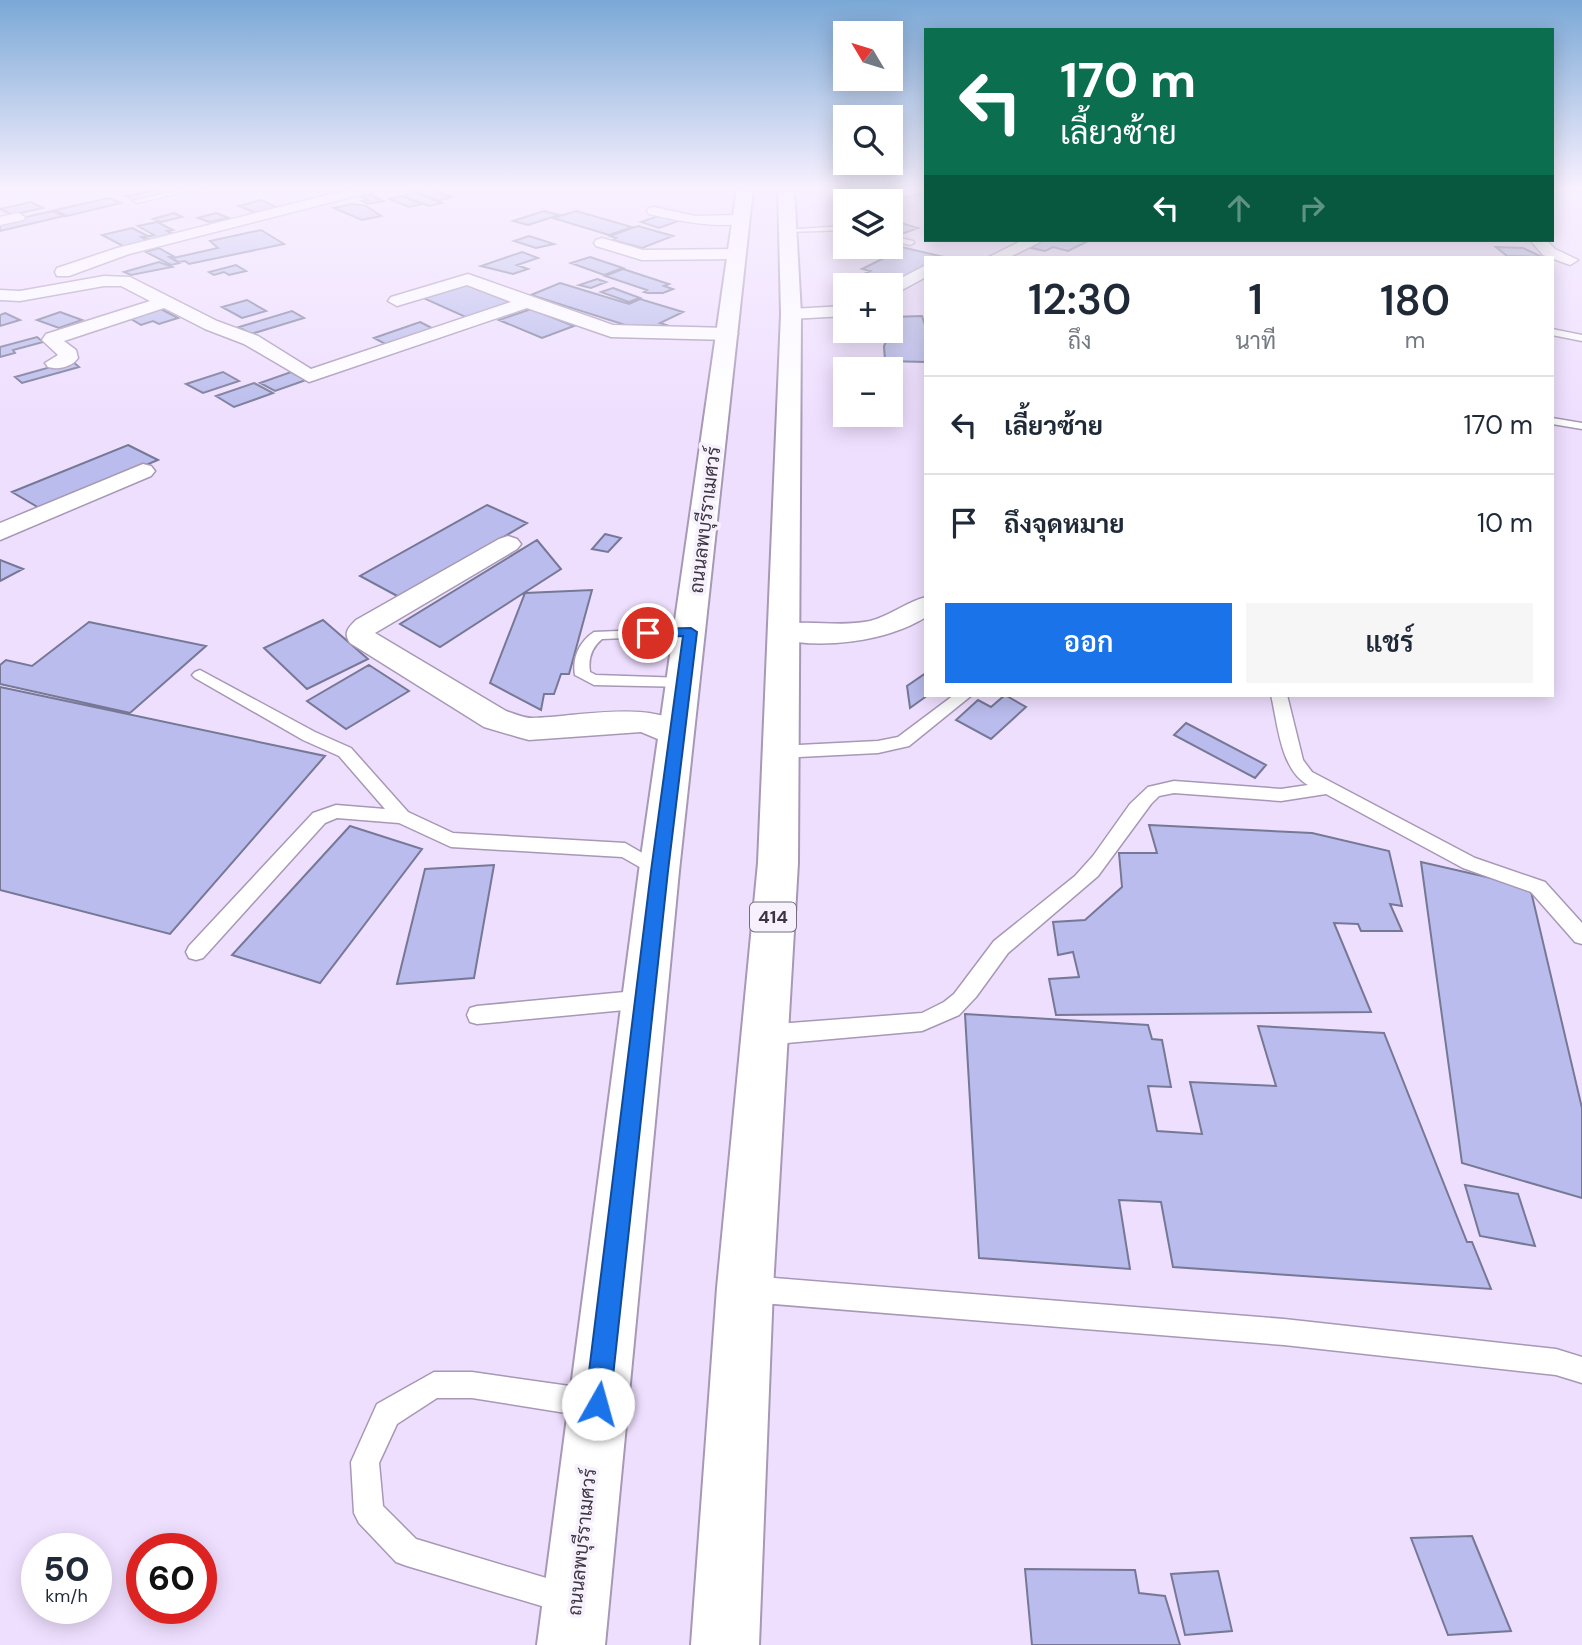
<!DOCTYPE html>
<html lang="th">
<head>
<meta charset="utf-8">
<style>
	:root { --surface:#fff; --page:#f6f6f7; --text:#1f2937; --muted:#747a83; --line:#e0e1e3; --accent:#1a73e8 }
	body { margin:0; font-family:"DM Sans",Sarabun,sans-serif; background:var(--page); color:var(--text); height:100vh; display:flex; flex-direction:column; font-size:26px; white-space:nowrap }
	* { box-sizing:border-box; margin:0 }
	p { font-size:23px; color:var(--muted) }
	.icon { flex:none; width:38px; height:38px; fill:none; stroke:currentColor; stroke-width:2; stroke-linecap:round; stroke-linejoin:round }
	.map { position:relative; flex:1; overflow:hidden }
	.drawer { position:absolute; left:924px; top:256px; width:630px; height:441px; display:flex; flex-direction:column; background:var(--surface); border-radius:0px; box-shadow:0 4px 18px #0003 }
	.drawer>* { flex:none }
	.guide { position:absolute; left:924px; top:28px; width:630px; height:214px; border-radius:0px; box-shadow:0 4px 18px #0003; background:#0b6e4f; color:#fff; overflow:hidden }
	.needle { width:46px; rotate:308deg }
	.controls { position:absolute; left:833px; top:21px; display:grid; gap:14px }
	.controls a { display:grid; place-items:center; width:70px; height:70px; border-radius:0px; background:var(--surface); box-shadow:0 4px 18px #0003; font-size:35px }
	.speed { position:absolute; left:21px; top:1533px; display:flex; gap:14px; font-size:35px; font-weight:700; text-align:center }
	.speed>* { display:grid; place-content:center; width:91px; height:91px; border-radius:50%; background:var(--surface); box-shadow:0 4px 18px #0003; line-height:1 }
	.speed small { font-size:18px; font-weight:400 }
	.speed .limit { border:10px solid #d22; background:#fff; color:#111 }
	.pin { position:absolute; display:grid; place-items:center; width:60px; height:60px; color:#fff; margin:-30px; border:4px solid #fff; border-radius:50%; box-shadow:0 2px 7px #0007 }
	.me { position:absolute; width:77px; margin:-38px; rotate:7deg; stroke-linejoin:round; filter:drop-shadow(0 0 5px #0008) }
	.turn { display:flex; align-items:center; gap:24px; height:147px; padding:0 21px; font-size:32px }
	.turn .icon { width:91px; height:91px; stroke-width:2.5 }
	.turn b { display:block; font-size:49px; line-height:60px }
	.lanes { display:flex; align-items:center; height:66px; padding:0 21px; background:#0003; justify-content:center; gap:35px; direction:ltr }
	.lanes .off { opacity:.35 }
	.eta { display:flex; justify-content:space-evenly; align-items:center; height:119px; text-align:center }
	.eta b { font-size:42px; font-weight:600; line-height:49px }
	.action { display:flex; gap:14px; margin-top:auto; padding:14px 21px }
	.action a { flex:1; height:80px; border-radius:0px; background:var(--accent); color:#fff; font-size:28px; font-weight:600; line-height:80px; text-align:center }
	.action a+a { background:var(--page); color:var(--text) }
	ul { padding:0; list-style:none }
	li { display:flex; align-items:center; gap:21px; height:98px; padding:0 21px; border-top:2px solid var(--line) }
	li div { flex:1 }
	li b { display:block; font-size:26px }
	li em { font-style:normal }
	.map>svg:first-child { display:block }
	.building { fill:#b9bcec; stroke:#767896; stroke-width:2 }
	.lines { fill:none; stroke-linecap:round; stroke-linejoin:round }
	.lane-casing { stroke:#a798b5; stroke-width:3 }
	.street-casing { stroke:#a798b5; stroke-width:3 }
	.primary-casing { stroke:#a798b5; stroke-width:4 }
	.lane { fill:#fff; fill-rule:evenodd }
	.street { fill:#fff; fill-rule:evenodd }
	.primary { fill:#fff; fill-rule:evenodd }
	.route { fill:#1a73e8; stroke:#114b97; stroke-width:2 }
	.labels { text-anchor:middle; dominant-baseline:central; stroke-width:7; stroke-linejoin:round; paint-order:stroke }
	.shield { fill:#f7f1fe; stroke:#756e7a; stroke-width:2 }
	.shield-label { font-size:18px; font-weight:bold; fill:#3d3642 }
	.street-label { font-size:19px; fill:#3d3642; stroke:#f7f1fe }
</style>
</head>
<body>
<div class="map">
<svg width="1582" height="1645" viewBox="0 0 1582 1645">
	<rect width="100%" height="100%" fill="#efdfff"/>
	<!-- building -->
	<path class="building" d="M 165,188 L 183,190 L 135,201 L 126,196 Z
		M 427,188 L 452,197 L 438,201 L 412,191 Z
		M 416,192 L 442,203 L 429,206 L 403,196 Z
		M 369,194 L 383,201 L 368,204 L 362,201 L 368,200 L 360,196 Z
		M 401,196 L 422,204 L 409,207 L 389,199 Z
		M 109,198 L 121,203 L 67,216 L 55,210 Z
		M 261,200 L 278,208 L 255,213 L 239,206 Z
		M 31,202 L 43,208 L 12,215 L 0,209 Z
		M 352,204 L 366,206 L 381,216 L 362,220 L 334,208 Z
		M 52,211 L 64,216 L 0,231 L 0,223 Z
		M 544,211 L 559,215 L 528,225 L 513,221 Z
		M 576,211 L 632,227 L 609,235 L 553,218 Z
		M 174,213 L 182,217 L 161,222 L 153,219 Z
		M 216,213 L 229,218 L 209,222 L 198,218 Z
		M 664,214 L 684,219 L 659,228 L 641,222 Z
		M 891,220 L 918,228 L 896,236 L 891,234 Z
		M 157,222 L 173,230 L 167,231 L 173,234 L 150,240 L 145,237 L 154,235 L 138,226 Z
		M 638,226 L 673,236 L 642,248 L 612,240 L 616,238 L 610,236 Z
		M 132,228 L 148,236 L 141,237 L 148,241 L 125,247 L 102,235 Z
		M 261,230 L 284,244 L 189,264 L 185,261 L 178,262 L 173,258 L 218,248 L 210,241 Z
		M 529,236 L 554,244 L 536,248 L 514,241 Z
		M 1043,240 L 1090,240 L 1068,251 L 1053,247 L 1045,251 L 1031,248 Z
		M 897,246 L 944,257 L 926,257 L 926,267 L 891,287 L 847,283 L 870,271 L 862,269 L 894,253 L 887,251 Z
		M 1496,247 L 1523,248 L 1542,257 L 1507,256 Z
		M 159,248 L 173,256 L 169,257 L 179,263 L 171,265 L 146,252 Z
		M 522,252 L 538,258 L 517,265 L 528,269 L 513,274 L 481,266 Z
		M 590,257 L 623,268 L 604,275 L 571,263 Z
		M 159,262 L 172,267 L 131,275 L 124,272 Z
		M 236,265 L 246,271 L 229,275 L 224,272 L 214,275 L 209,272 Z
		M 623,269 L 669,284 L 664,286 L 673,289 L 663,293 L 648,293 L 644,292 L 647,290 L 605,276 Z
		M 597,279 L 606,282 L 591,288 L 579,285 Z
		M 467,282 L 517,302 L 470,319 L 421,297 Z
		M 560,283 L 629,304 L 640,299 L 683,312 L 660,323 L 666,325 L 644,331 L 531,295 Z
		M 613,288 L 640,298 L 629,302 L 601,292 Z
		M 247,300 L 266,311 L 242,318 L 222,307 Z
		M 159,308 L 178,318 L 159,324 L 153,321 L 141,325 L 131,319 Z
		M 531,309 L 574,326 L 542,338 L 499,320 Z
		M 292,311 L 304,318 L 251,334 L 239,327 Z
		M 60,312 L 82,320 L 59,328 L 37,320 Z
		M 5,313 L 20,320 L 0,326 L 0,315 Z
		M 922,316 L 926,328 L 926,362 L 885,361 L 884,346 L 889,336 L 884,331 L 891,331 L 891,317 Z
		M 420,322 L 434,329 L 387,345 L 374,338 Z
		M 37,337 L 43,342 L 13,350 L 15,353 L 0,357 L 0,347 Z
		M 72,361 L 79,367 L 22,383 L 15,377 Z
		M 223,372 L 239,381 L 203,393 L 186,384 Z
		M 291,372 L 306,380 L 275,391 L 260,383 Z
		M 254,383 L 273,393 L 234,407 L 216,396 Z
		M 128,445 L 158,460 L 41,509 L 12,492 Z
		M 487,505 L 527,523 L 401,598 L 360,576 Z
		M 605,534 L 621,538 L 608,552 L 592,549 Z
		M 537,540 L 561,569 L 440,647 L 400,624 Z
		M 0,560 L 23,569 L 0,581 Z
		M 592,590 L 569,674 L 561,674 L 554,694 L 544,694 L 541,710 L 490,683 L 525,593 Z
		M 323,620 L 368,659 L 307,689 L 264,648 Z
		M 89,622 L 206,646 L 130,713 L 0,684 L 0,665 L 6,660 L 32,666 Z
		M 369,665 L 409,691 L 346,729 L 307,701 Z
		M 926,673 L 926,695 L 928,695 L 910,708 L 907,686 Z
		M 0,687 L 325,756 L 170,934 L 0,890 Z
		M 1005,695 L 1026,707 L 991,739 L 956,720 L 978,700 L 991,707 Z
		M 1186,723 L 1266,765 L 1255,778 L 1174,735 Z
		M 1149,825 L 1312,833 L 1389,851 L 1402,906 L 1390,904 L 1402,931 L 1361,931 L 1358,924 L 1334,923 L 1371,1012 L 1056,1015 L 1049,979 L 1079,977 L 1073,952 L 1058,955 L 1053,922 L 1085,920 L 1122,887 L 1119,853 L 1157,853 Z
		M 350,826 L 422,849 L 320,983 L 232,955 Z
		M 1421,862 L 1530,887 L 1582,1108 L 1582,1198 L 1462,1163 Z
		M 494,865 L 474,978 L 397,984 L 425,869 Z
		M 965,1014 L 1148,1025 L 1152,1039 L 1162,1040 L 1171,1087 L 1148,1086 L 1157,1131 L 1202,1134 L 1190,1082 L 1276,1086 L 1258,1026 L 1384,1033 L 1467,1242 L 1472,1242 L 1491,1289 L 1173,1267 L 1161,1202 L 1119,1200 L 1130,1269 L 979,1258 Z
		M 1465,1185 L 1518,1194 L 1535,1246 L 1480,1236 Z
		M 1472,1536 L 1511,1631 L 1448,1635 L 1411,1538 Z
		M 1025,1569 L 1135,1570 L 1139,1593 L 1165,1596 L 1180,1645 L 1032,1645 Z
		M 1218,1571 L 1232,1631 L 1185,1635 L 1171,1574 Z"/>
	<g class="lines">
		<defs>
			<path id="lane" d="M 190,188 L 200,188 L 137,203 L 133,201 Z
				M 845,226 L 845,230 L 788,232 L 784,230 Z
				M 891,236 L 913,241 L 914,243 L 910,245 L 891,240 Z
				M 1552,329 L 1582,335 L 1582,341 L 1552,335 Z
				M 1552,418 L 1582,423 L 1582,429 L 1552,424 Z
				M 691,628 L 698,632 L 696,635 L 602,639 C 591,648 588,659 590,672 L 596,675 L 684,678 L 692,683 L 689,687 L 594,685 L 575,675 C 572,658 579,642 594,632 Z
				M 200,670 L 315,732 L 351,748 L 408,812 L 453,833 L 625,843 L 665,866 L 668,871 L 665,876 L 659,878 L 622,857 L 451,847 L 399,823 L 337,818 L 325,823 L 203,958 L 196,960 L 189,958 L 186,952 L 189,946 L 313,813 L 336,805 L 385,809 L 339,756 L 303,740 L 195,678 L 192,675 L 195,672 Z
				M 954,695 L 972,695 L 909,746 L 878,753 L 779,758 L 771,752 L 779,746 L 878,741 L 898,737 Z
				M 1271,695 L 1287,695 L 1303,760 L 1312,772 L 1475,858 L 1545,882 L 1582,923 L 1582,944 L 1575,942 L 1531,892 L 1463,868 L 1326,794 L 1281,801 L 1174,793 L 1159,796 L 1151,804 L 1098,876 L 1008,953 L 976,997 L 959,1015 L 922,1031 L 764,1045 L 757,1042 L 753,1035 L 757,1028 L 764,1025 L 922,1013 L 944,1002 L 954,994 L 994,941 L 1075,876 L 1093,856 L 1130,804 L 1148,787 L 1174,781 L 1281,789 L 1308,785 C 1280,769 1278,724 1271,695 Z
				M 646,990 L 653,993 L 656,999 L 653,1005 L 646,1008 L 477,1024 L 470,1022 L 467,1015 L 470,1008 L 477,1006 Z
				M 748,1276 L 1284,1319 L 1556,1349 L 1582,1357 L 1582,1383 L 1556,1375 L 1284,1345 L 748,1302 L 739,1298 L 735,1289 L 739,1280 Z
				M 434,1372 L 472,1372 L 591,1389 L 601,1393 L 605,1403 L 601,1413 L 591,1417 L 472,1398 L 437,1398 L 397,1424 L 379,1463 L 383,1506 L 416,1539 L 576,1587 L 580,1598 L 576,1609 L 565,1613 L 407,1566 L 396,1562 L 359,1523 L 354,1513 L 351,1462 L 377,1404 Z"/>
			<path id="street" d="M 355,188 L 377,188 L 375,191 L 129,254 L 69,276 L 57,276 L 55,272 L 57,268 L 117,248 Z
				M 912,188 L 926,188 L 926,192 L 907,197 L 900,193 Z
				M 654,207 L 695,216 L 741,215 L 748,219 C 733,233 669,219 649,214 L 647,211 L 649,208 Z
				M 18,213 L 25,217 L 23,220 L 0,225 L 0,217 Z
				M 602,238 L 643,250 L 737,249 L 745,254 L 737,259 L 642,260 L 596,246 L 594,243 L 596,240 Z
				M 1023,240 L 1044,240 L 1010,257 L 989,257 Z
				M 1530,240 L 1546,240 L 1555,249 L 1578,260 L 1570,265 L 1543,255 Z
				M 926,265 L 926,277 L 891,296 L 891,285 L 888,285 Z
				M 468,274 L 613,325 L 729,328 L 738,334 L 729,340 L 611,337 L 527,308 L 309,382 L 244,344 L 205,329 L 164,308 L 64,341 L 76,350 L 78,358 C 72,367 58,370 48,367 L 45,363 L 58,355 L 42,340 L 46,334 L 150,301 L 121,286 L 104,286 L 20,301 L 0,300 L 0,290 L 20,291 L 104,276 L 130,277 L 217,321 L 258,336 L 311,369 L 511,302 L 467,285 L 397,306 L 388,301 L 391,297 Z
				M 845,306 L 845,316 L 791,319 L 782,314 L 791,309 Z
				M 143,464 L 151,466 L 155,471 L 151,476 L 0,540 L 0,523 Z
				M 508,536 L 517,539 L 521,544 L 517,549 L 375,633 L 506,711 C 515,714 524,718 532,718 C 573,718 668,695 693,736 L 688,744 L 677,747 L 641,732 L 529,740 L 518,737 L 484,727 L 350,643 C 343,633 348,628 356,620 L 499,539 Z
				M 926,597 L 926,617 C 886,642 820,650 775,638 L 771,632 L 775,626 C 805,618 838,628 870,621 C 890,616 906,602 926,597 Z"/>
			<path id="primary" d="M 737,188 L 753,188 L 679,871 L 605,1645 L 537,1645 L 639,871 Z
				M 778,188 L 794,188 L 801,314 L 798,863 L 773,1288 L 759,1645 L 691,1645 L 717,1288 L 758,863 L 781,314 Z"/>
		</defs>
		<!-- lane casing -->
		<use href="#lane" class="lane-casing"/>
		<!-- street casing -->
		<use href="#street" class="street-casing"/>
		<!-- primary casing -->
		<use href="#primary" class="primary-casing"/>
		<!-- lane -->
		<use href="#lane" class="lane"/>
		<!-- street -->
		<use href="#street" class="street"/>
		<!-- primary -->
		<use href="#primary" class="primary"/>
	</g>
	<!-- sky -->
	<linearGradient id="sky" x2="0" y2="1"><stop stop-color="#7aa8d6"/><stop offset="0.45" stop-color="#f8f1ff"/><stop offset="1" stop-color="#f8f1ff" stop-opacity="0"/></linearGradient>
	<rect width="1582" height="418" fill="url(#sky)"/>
	<!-- route -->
	<path class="route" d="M 691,628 L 697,632 L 668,871 L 610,1404 L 606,1412 L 598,1416 L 589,1412 L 585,1404 L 651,871 L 683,636 L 648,637 L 641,633 L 648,629 Z"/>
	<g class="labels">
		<!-- shield labels -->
		<rect class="shield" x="750" y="902.5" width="46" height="29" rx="5"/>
		<g class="shield-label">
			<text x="773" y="917">414</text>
		</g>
		<!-- street labels -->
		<g class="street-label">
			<text transform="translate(705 520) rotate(-83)">ถนนลพบุรีราเมศวร์</text>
			<text transform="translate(582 1542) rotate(-84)">ถนนลพบุรีราเมศวร์</text>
		</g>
	</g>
</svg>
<div class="controls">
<a><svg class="needle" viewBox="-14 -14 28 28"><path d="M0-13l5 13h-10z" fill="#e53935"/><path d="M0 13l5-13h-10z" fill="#747a83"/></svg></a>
<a><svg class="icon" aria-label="search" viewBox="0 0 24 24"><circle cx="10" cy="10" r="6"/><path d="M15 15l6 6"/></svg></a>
<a><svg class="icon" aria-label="layers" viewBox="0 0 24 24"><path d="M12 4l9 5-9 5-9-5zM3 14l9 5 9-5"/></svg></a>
<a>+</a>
<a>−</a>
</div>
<div class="speed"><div>50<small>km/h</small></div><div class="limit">60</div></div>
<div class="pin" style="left:648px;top:633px;background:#d93025"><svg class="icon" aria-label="arrive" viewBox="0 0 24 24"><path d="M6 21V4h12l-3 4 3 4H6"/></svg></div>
<svg class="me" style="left:598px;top:1404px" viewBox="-20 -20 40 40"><circle r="19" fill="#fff"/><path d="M0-13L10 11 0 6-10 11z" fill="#1a73e8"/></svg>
<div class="guide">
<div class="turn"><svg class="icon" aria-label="left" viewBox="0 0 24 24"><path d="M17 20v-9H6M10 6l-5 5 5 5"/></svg><div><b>170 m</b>เลี้ยวซ้าย</div></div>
<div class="lanes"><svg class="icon" aria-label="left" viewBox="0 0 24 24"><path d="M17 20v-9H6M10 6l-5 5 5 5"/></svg><svg class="icon off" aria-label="ahead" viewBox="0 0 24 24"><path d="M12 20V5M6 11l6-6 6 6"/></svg><svg class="icon off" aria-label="right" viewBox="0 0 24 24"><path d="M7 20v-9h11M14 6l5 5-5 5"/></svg></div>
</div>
<section class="drawer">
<div class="eta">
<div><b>12:30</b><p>ถึง</p></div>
<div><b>1</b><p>นาที</p></div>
<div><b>180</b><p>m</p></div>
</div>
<ul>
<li><svg class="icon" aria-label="left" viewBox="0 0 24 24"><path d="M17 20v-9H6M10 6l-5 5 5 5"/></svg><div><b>เลี้ยวซ้าย</b></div><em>170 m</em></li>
<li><svg class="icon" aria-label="arrive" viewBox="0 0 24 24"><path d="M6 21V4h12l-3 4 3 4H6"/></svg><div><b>ถึงจุดหมาย</b></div><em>10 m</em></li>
</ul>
<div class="action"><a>ออก</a><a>แชร์</a></div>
</section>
</div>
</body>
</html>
